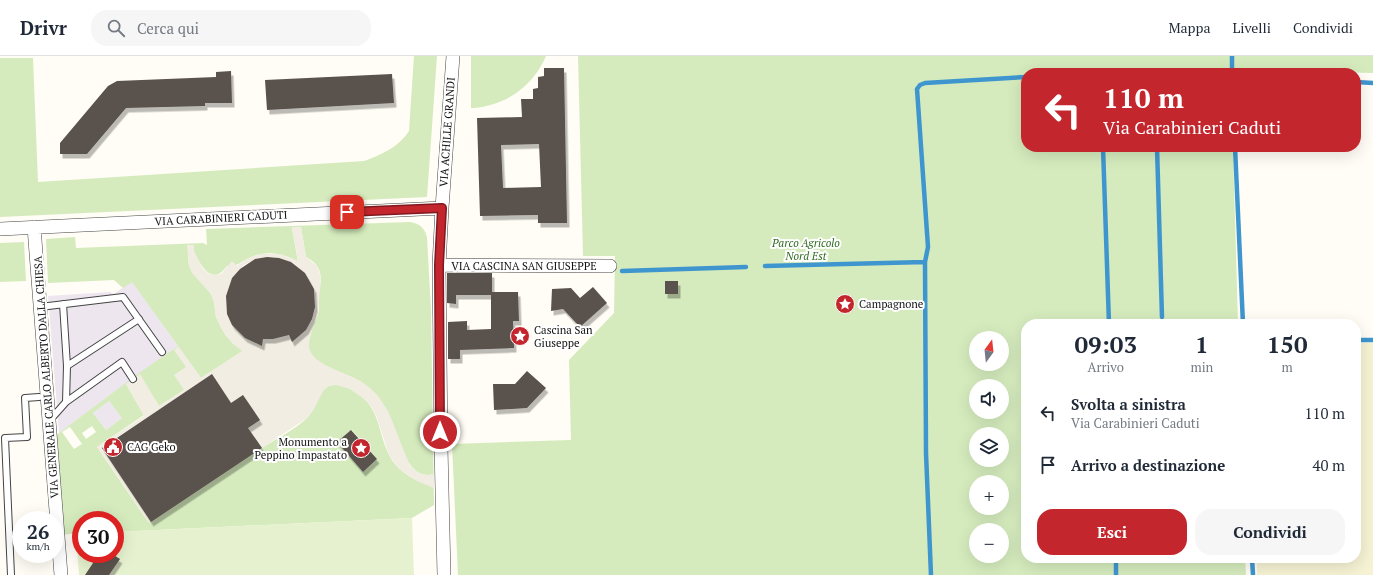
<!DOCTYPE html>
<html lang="it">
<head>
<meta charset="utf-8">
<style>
	:root { --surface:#fff; --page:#f6f6f7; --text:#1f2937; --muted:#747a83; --line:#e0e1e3; --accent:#c4262e }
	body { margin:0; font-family:"PT Serif",serif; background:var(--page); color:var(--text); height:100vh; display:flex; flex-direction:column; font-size:15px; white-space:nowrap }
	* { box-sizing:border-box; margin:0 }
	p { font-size:13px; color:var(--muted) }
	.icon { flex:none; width:22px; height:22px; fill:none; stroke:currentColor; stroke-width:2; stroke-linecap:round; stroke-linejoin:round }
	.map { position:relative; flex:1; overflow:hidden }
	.drawer { position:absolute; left:1021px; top:263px; width:340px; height:244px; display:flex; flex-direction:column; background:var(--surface); border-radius:16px; box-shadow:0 4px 16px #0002 }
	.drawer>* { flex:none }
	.top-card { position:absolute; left:1021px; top:12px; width:340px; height:84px; border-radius:16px; box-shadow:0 4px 16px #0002; background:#c4262e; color:#fff; overflow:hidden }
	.needle { width:26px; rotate:15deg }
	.buttons { position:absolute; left:969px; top:275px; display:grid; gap:8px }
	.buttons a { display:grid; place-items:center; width:40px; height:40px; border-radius:50%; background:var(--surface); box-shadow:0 4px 16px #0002; font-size:20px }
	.speed { position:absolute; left:12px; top:455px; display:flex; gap:8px; font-size:20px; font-weight:700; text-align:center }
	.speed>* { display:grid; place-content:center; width:52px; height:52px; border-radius:50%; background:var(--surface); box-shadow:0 4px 16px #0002; line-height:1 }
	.speed small { font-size:10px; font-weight:400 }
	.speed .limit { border:6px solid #d22; background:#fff; color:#111 }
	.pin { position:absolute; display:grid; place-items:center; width:34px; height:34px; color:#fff; margin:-17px; border-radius:8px; box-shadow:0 2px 6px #0006 }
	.me { position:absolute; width:44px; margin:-22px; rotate:0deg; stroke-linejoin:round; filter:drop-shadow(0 0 3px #0008) }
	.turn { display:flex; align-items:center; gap:14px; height:84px; padding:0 16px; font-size:18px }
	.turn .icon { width:52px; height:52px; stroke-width:2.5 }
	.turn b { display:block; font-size:28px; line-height:34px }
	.eta { display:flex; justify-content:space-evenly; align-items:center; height:68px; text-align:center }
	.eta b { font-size:24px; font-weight:700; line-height:28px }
	.cta { display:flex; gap:8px; margin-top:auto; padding:8px 16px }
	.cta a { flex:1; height:46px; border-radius:16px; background:var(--accent); color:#fff; font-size:16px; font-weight:700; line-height:46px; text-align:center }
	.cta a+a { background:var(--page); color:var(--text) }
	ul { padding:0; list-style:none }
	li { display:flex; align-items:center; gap:12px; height:52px; padding:0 16px }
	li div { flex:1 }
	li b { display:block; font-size:15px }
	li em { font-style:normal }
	header { display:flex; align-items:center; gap:24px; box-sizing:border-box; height:56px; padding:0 20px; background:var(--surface); border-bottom:1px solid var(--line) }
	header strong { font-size:19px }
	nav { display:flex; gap:22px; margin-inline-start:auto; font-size:14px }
	.search { width:280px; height:36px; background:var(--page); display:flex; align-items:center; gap:10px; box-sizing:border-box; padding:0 14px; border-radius:16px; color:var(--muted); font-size:15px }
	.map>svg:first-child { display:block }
	.industrial { fill:#eee6ef }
	.farmland { fill:#f6f3d4 }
	.green { fill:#d5ebbd; fill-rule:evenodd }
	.pitch { fill:#e6f2cf }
	.plaza { fill:#f1ede2; fill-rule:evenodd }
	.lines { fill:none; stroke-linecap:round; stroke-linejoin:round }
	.stream { stroke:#3f96cf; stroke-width:4.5 }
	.building { fill:#5a524d; fill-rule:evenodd; filter:url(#shadow) }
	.lane-casing { stroke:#444; stroke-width:8 }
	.street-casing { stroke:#444; stroke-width:14 }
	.lane { stroke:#fff; stroke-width:6 }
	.street { stroke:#fff; stroke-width:13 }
	.route-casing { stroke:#7f191e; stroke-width:10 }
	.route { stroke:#c4262e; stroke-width:7 }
	.labels { text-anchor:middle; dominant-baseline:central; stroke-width:4; stroke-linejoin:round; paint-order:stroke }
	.street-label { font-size:11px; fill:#111; stroke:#fff }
	.park-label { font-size:11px; font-style:italic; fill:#2f6b1f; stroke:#fff }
	.poi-label { font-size:11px; fill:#111; stroke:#fff; text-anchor:start }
</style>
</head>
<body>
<header>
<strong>Drivr</strong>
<div class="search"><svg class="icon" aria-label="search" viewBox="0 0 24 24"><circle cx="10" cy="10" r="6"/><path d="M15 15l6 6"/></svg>Cerca qui</div>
<nav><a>Mappa</a><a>Livelli</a><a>Condividi</a></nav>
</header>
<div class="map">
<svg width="1373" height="519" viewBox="0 0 1373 519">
	<defs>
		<filter id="shadow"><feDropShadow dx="2.5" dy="4.5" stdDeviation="0" flood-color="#0004"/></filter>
	</defs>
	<rect width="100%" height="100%" fill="#fffdf5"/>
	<!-- industrial -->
	<path class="industrial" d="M 132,225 L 178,290 L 59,377 L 48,240 L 110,236 L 114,238 Z
		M 109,345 L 122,362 L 106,374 L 93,357 Z"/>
	<!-- farmland -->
	<path class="farmland" d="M 1356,287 L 1373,287 L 1373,519 L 1257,519 L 1257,502 L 1356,502 Z"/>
	<!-- green -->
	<path class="green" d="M 414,0 L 437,0 L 427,141 L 0,161 L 0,2 L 33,2 L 38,126 L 364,105 C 381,99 399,91 409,75 Z
		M 471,0 L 546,0 C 533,30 507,49 474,52 L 471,52 Z
		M 578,0 L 1373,0 L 1373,17 L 1231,14 L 1231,17 L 1026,17 L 1026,91 L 1233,91 L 1238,268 L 1026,268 L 1026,502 L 1245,502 L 1246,519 L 458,519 L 452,388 L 571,384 L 569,304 L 614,257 L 615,200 L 583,200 ZM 976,282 L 1002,282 L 1002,308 L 976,308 ZM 976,330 L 1002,330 L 1002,356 L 976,356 ZM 976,378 L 1002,378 L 1002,404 L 976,404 ZM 976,426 L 1002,426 L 1002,452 L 976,452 ZM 976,474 L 1002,474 L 1002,500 L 976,500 Z
		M 410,166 C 420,168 424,171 427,181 L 431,254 L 434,449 L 412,462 L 115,476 L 115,464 L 81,464 L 81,477 L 60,479 L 55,380 L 139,317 L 178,290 L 132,226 L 123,232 L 114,224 L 48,227 L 46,183 L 75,181 L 76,192 L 203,187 L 207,189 L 206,173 ZM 301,171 L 306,201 C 323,210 322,221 319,237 C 318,244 320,251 318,258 C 315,269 306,282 309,293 C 314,310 340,315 354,322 C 363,326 373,334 379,342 C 390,357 396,375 402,392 C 405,399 408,408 414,413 C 418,418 424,419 430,419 L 434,431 C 419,426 405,420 395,408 C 374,380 386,347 345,331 C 339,329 333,327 327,331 C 317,337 316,352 308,361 C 296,373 276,383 262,392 L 212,318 L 102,392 L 149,467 L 97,391 L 144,359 L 126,328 L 155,343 L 159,350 L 184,334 L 187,311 L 175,294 L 178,291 L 201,322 L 243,295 L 227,281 L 223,275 L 216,261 L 214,246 L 211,238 L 189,210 L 188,201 L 194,196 C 201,210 212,231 227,210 C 239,210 237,208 247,203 C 263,194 283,196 298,206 L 292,172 ZM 109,345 L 122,362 L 106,374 L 93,357 ZM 92,370 L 96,376 L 86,383 L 82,377 ZM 70,371 L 82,388 L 74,393 L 62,376 ZM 352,374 L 377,403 L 363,416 L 337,386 Z
		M 24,186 L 26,225 L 0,226 L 0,187 Z"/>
	<!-- pitch -->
	<path class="pitch" d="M 412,462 L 414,519 L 79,519 L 76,477 L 81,477 L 81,498 L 115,498 L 115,476 Z"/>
	<!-- plaza -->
	<path class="plaza" d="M 292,171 L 301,171 L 306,201 L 317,210 L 321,221 L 318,258 L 313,271 L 309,286 L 309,292 L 311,297 L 316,303 L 325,309 L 360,325 L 370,332 L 378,340 L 388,355 L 410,410 L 419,417 L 427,419 L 434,418 L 434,432 L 417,425 L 400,414 L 389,399 L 377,362 L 371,350 L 363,342 L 350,333 L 337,329 L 328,330 L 323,335 L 314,353 L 307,362 L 262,392 L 212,319 L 102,391 L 151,466 L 149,467 L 97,391 L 144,360 L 126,328 L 140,318 L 159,350 L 184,334 L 174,319 L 186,311 L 174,294 L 179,291 L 201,322 L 242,295 L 232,287 L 223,275 L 216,261 L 214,246 L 211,238 L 192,217 L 189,210 L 187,189 L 194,189 L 194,196 L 203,213 L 209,218 L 217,219 L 222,217 L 232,205 L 237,210 L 248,202 L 260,198 L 280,198 L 298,205 ZM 273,201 L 291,206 L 305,217 L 314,233 L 315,251 L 312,263 L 306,274 L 292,285 L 288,279 L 273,283 L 263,283 L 262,289 L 245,282 L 232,269 L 228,258 L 226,240 L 232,222 L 244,209 L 255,203 Z"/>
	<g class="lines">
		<!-- stream -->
		<path class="stream" d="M 1232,11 L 1232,0
			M 1356,26 L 1373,27
			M 1103,91 L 1109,268
			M 1157,91 L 1162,261
			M 1235,91 L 1243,268
			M 765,210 L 925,206
			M 622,215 L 746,211
			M 1356,284 L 1373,284
			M 1116,502 L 1116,519
			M 1252,502 L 1253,519
			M 931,519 L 926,397 L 925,206 L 928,191 L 917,33 L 920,29 L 925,27 L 1026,21"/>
	</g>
	<!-- building -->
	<path class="building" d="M 544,12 L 564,12 L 567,167 L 538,167 L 538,159 L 480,160 L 477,62 L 522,61 L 521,43 L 533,43 L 533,33 L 538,32 L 538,21 L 544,20 ZM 539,88 L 541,131 L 503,132 L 501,89 Z
		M 231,15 L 232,47 L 205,47 L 205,50 L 126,52 L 87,98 L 60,98 L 60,87 L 108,30 L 117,25 L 216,21 L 216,16 Z
		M 392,18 L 394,47 L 267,54 L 265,24 Z
		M 267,201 L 279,202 L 291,206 L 305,217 L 314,233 L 315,251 L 312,263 L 306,274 L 292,286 L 289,279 L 273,283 L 263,283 L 262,290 L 245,282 L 232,269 L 227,258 L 226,240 L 232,222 L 240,213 L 255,203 Z
		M 447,217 L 492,217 L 492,236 L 518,236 L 519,265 L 513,265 L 514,292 L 460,294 L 460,303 L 448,303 L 448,266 L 467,265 L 467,274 L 491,273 L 491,239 L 456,239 L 456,248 L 447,247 Z
		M 665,225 L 678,225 L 678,238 L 665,238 Z
		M 593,231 L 607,247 L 580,271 L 563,253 L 551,255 L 552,233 L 571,232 L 580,242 Z
		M 527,315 L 546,332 L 527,352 L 494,354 L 493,328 L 515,328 Z
		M 212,318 L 231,347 L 243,339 L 260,364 L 248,372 L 262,392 L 151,466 L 102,392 Z
		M 351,374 L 377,403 L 363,416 L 337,386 Z
		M 99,498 L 112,498 L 120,503 L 109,519 L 85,519 Z"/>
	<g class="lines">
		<defs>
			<path id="lane" d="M 40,251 L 123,241 L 162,296
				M 67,310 L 139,263
				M 66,346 L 122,306 L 133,323
				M 50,364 L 66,346 L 67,310 L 63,248
				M 11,519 L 5,382 L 27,381 L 25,342 L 39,341"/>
			<path id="street" d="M 34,171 L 61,519
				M 0,173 L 442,152
				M 439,209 L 610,210
				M 444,519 L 441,391 L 439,209 L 442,152 L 453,0"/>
		</defs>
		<!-- lane casing -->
		<use href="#lane" class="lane-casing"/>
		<!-- street casing -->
		<use href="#street" class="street-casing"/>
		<!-- lane -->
		<use href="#lane" class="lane"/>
		<!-- street -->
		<use href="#street" class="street"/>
	</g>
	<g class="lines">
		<defs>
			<path id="route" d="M 347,156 L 442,152 L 439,209 L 440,376"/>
		</defs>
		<!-- route casing -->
		<use href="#route" class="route-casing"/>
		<!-- route -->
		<use href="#route" class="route"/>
	</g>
	<!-- icons -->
	<defs>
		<symbol id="sight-disc" viewBox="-11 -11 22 22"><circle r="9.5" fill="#c4262e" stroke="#fff"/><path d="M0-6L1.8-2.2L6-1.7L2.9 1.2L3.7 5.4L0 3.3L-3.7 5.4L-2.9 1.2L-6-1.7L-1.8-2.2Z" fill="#fff"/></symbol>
		<symbol id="civic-disc" viewBox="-11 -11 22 22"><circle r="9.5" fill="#c4262e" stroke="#fff"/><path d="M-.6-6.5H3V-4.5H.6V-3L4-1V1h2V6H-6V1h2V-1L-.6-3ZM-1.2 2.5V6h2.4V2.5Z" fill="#fff"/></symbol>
	</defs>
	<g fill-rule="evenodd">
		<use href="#sight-disc" x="834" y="237" width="22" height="22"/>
		<use href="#sight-disc" x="509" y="269" width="22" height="22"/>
		<use href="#civic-disc" x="102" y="380" width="22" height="22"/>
		<use href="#sight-disc" x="350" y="381" width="22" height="22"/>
	</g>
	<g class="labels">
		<!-- street labels -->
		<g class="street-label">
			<text transform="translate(447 76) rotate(-86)">VIA ACHILLE GRANDI</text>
			<text transform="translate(221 162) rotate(-3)">VIA CARABINIERI CADUTI</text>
			<text x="524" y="210">VIA CASCINA SAN GIUSEPPE</text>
			<text transform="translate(46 321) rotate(-94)">VIA GENERALE CARLO ALBERTO DALLA CHIESA</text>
		</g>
		<!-- park labels -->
		<g class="park-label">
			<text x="806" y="187">Parco Agricolo<tspan x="806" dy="13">Nord Est</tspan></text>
		</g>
		<!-- poi labels -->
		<g class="poi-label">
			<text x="859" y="248">Campagnone</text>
			<text x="534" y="274">Cascina San<tspan x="534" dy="13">Giuseppe</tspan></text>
			<text x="347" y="386" text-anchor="end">Monumento a<tspan x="347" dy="13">Peppino Impastato</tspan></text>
			<text x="127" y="391">CAG Geko</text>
		</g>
	</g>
</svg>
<div class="buttons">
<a><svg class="needle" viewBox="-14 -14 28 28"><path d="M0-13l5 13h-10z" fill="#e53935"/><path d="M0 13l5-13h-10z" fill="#747a83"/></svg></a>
<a><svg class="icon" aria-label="sound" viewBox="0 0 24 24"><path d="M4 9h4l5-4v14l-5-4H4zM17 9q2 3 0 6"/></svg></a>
<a><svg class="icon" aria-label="layers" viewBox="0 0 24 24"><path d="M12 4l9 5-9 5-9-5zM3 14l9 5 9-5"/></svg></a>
<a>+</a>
<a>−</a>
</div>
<div class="speed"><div>26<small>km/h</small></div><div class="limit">30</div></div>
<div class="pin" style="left:347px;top:156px;background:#d93025"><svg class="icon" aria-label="arrive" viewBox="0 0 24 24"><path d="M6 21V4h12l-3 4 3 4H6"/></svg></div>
<svg class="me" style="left:440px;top:376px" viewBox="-20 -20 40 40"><circle r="17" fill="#c4262e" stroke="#fff" stroke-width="3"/><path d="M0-11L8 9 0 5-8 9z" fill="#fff"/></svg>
<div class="top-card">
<div class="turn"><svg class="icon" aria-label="left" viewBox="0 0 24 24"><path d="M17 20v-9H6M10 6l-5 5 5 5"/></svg><div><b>110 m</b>Via Carabinieri Caduti</div></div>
</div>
<section class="drawer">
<div class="eta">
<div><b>09:03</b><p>Arrivo</p></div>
<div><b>1</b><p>min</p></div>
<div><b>150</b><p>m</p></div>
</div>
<ul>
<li><svg class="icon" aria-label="left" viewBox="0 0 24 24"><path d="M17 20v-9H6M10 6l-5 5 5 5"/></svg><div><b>Svolta a sinistra</b><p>Via Carabinieri Caduti</p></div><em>110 m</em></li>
<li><svg class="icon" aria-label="arrive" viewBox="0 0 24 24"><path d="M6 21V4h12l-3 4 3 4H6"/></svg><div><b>Arrivo a destinazione</b></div><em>40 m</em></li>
</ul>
<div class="cta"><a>Esci</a><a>Condividi</a></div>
</section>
</div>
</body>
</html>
